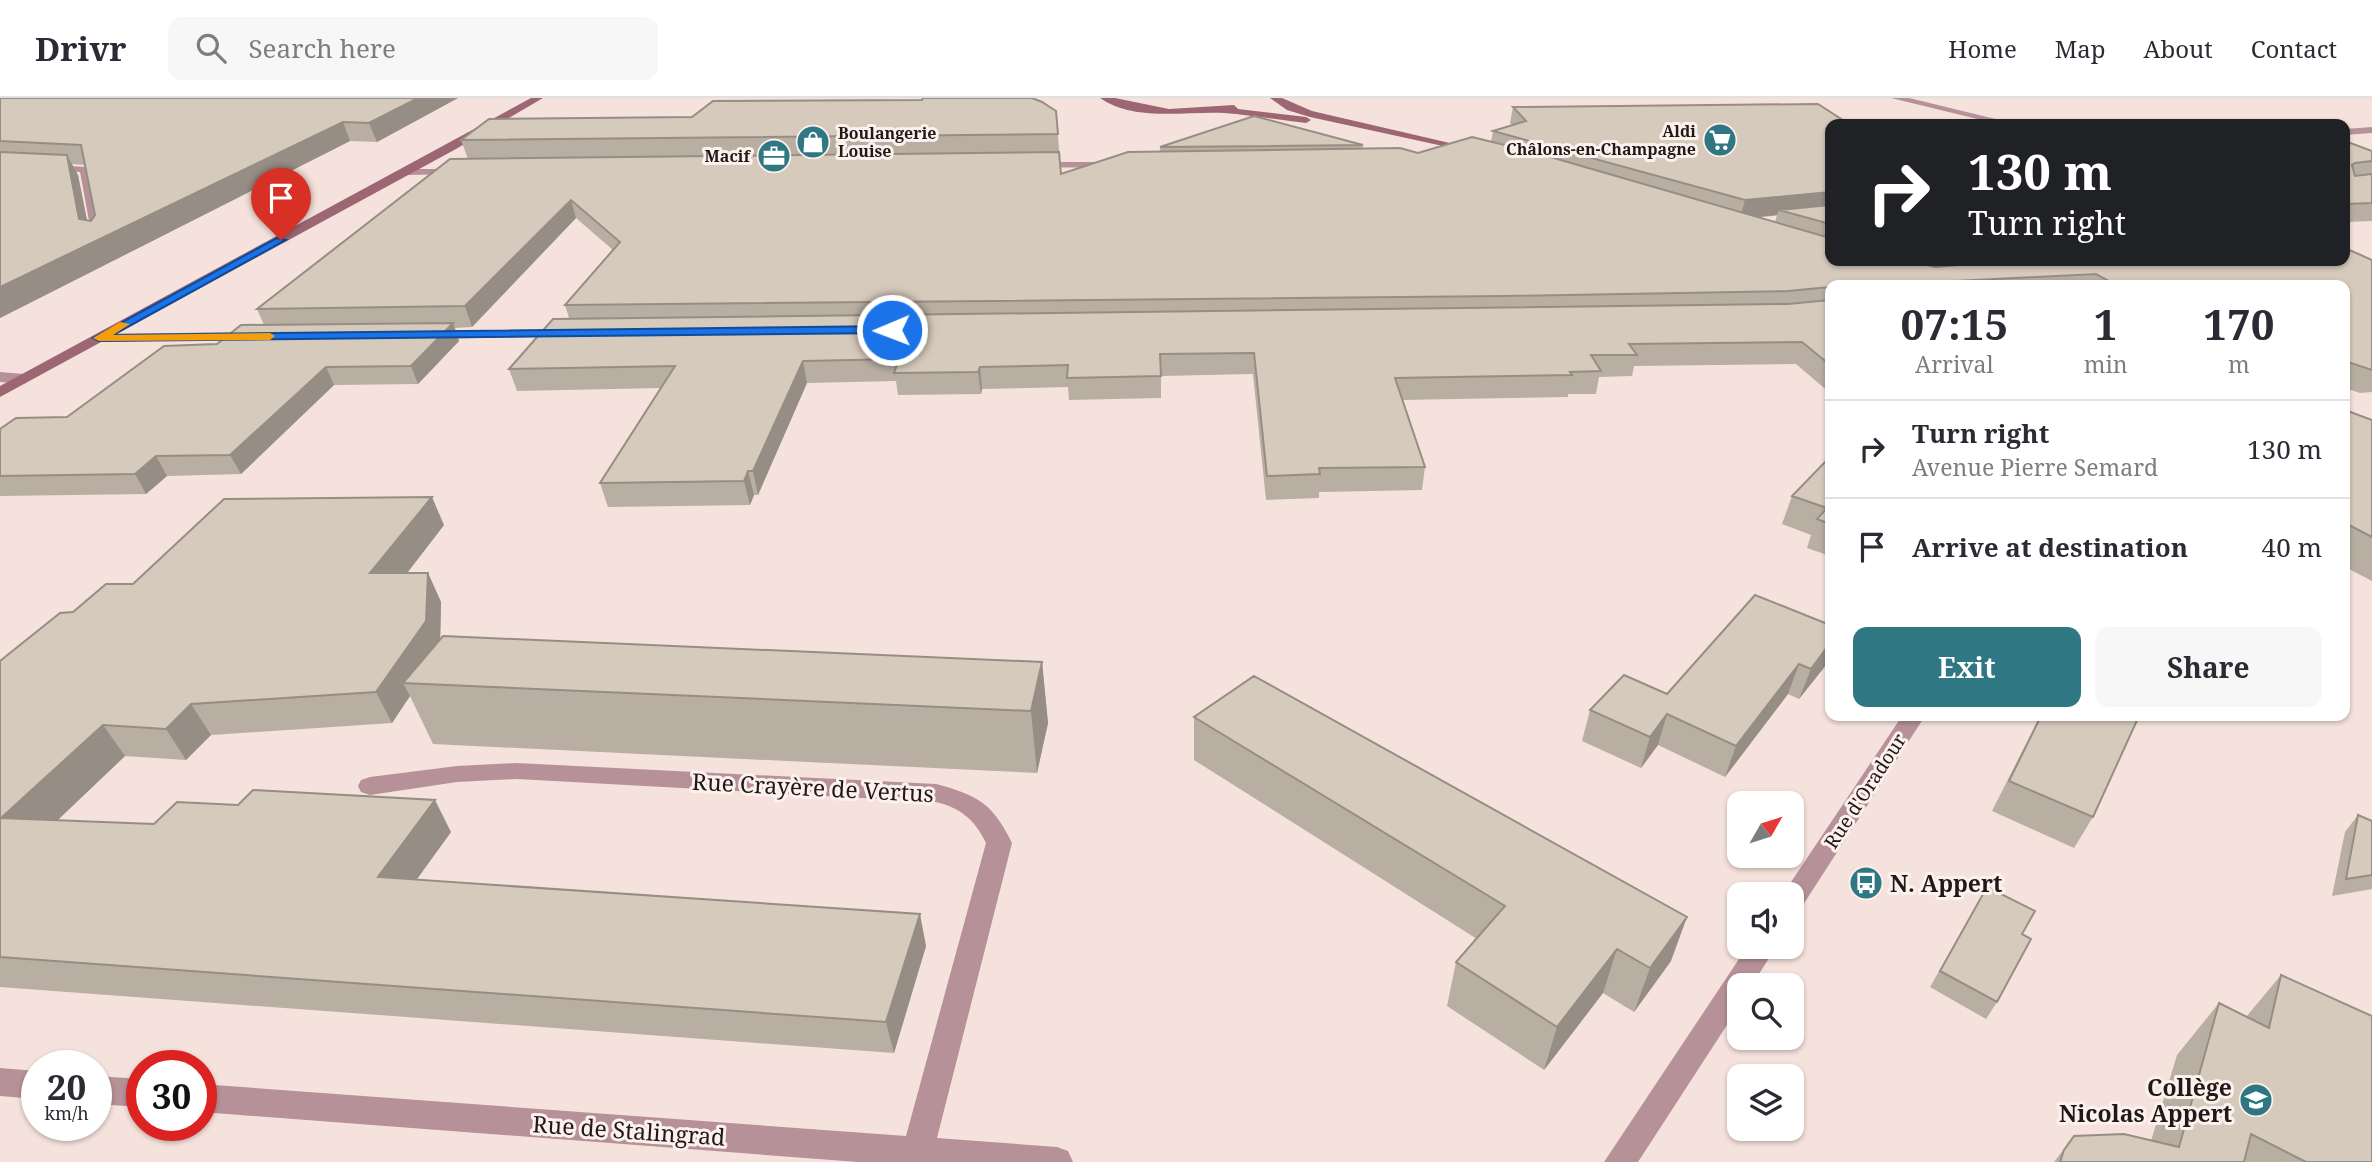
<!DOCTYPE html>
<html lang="en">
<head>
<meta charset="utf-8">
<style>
	:root { --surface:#fff; --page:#f7f7f7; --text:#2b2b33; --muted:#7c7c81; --line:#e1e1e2; --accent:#2f7782 }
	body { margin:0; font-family:"Noto Serif",serif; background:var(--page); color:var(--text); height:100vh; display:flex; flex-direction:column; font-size:26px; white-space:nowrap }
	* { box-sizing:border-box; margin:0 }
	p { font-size:23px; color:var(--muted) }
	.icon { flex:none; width:38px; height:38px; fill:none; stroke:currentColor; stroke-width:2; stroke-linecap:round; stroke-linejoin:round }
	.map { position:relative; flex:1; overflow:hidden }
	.details { position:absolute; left:1825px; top:182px; width:525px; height:441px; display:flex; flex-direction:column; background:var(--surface); border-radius:14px; box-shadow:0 2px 5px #0004 }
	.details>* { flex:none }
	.top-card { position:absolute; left:1825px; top:21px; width:525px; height:147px; border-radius:14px; box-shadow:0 2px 5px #0004; background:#202124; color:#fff; overflow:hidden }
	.needle { width:46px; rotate:51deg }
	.fabs { position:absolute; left:1727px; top:693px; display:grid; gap:14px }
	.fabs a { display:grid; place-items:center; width:77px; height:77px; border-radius:14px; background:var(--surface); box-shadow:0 2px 5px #0004; font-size:35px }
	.speed { position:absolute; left:21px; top:952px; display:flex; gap:14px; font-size:35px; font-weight:700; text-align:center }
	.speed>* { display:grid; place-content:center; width:91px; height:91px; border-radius:50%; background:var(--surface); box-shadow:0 2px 5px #0004; line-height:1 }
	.speed small { font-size:18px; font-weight:400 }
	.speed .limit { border:10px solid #d22; background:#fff; color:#111 }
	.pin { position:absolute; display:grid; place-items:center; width:60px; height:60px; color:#fff; margin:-72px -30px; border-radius:50% 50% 50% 0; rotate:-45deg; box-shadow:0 0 7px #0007 }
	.pin .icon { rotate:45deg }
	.me { position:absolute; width:77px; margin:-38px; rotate:269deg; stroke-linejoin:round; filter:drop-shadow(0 0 5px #0008) }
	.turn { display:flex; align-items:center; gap:24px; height:147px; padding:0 28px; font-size:32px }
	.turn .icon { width:91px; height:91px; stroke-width:2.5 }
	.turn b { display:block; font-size:49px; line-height:60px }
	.eta { display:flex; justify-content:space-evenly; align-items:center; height:119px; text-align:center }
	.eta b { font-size:42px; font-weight:700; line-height:49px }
	.primary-button { display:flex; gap:14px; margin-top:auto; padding:14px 28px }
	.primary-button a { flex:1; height:80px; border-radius:14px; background:var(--accent); color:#fff; font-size:28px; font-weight:700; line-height:80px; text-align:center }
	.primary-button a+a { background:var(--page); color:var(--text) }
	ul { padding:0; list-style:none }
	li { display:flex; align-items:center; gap:21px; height:98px; padding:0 28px; border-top:2px solid var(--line) }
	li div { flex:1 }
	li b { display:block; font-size:26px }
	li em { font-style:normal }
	header { display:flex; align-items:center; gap:42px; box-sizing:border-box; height:98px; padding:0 35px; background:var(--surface); border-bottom:2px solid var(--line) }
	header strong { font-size:33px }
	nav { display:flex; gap:38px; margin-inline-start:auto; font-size:24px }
	.search { width:490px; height:63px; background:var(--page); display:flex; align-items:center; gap:18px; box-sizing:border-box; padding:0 24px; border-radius:14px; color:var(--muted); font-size:26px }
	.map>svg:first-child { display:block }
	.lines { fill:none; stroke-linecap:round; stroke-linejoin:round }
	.street { fill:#b69198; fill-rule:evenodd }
	.secondary { fill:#9c6772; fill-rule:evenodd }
	.wall { fill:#b8aea2; fill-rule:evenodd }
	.shaded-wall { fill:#968d84 }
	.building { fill:#d6cabc; stroke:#968d84; stroke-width:2 }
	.route { fill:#1a73e8; stroke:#114b97; stroke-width:2 }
	.slow { fill:#f59e0b }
	.labels { text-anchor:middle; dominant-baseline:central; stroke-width:6; stroke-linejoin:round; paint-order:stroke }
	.far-poi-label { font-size:16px; font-weight:bold; fill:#201917; stroke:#fdf1ed; text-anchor:end }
	.street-label { font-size:19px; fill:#201917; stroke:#fdf1ed }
	.near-street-label { font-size:23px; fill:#201917; stroke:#fdf1ed }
	.near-poi-label { font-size:23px; font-weight:bold; fill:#201917; stroke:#fdf1ed; text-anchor:start }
</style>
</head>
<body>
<header>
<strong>Drivr</strong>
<div class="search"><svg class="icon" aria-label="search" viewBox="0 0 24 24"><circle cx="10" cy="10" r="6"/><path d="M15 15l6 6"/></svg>Search here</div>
<nav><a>Home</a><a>Map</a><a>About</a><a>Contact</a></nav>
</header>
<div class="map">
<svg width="2372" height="1064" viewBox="0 0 2372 1064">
	<rect width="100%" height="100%" fill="#f6e2dc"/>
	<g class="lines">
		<!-- street -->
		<path class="street" d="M 1891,0 L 1909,0 L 2016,26 L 1998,26 Z
			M 2372,29 L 2372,35 L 2345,37 L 2345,31 Z
			M 1034,64 L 1117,64 L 1123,67 L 1117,70 L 1030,69 L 1030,65 Z
			M 0,65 L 89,69 L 104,139 L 103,142 L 93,142 L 92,139 L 80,74 L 0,71 Z
			M 462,71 L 468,74 L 466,76 L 405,77 L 399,74 L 405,71 Z
			M 569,231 L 574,232 L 576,235 L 574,238 L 430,241 L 423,237 L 430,233 Z
			M 254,234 L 259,235 L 261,238 L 259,241 L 99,244 L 92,240 L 99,236 Z
			M 0,274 L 24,276 L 32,281 L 24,286 L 0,284 Z
			M 1902,618 L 1925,618 L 1801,810 L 1792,813 L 1792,796 L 1783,796 Z
			M 517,665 L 936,686 C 978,697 993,706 1012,745 L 937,1040 L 1057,1049 L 1068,1053 L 1073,1064 L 858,1064 L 201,1014 L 201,986 L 906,1038 L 986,745 C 975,722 961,710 936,704 L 517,681 L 457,684 L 370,697 L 361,694 L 358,688 L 361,682 L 370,679 L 457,668 Z
			M 1747,849 L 1776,849 L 1752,887 L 1740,887 L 1740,907 L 1638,1064 L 1604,1064 Z
			M 0,970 L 37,973 L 37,1001 L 0,998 Z
			M 96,978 L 142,981 L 142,1009 L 96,1006 Z"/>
		<!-- secondary -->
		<path class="secondary" d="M 531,0 L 543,0 L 456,51 L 0,299 L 0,288 Z
			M 1100,0 L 1115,0 L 1169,11 L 1234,7 L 1238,11 L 1306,19 L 1311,22 L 1306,25 C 1279,22 1251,17 1224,15 C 1186,13 1134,24 1100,0 Z
			M 1270,0 L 1282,0 L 1312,13 L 1480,52 L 1475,55 L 1310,19 L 1287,12 Z"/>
	</g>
	<!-- wall -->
	<path class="wall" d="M 0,0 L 458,0 L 377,44 L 350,43 L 0,220 ZM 72,66 L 85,67 L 95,117 L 91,123 L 87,122 L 78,77 Z
		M 1513,9 L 1830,26 L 1830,163 L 2345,163 L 2372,162 L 2372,294 L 2360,295 L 2345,290 L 2345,187 L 1830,187 L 1830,295 L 1796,266 L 1634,268 L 1632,278 L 1599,279 L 1596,296 L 1568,296 L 1568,299 L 1402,302 L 1425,369 L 1422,392 L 1319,394 L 1319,400 L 1266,402 L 1253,276 L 1161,278 L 1161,300 L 1069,302 L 1068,289 L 982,291 L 981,296 L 898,297 L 896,283 L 807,285 L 758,397 L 754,397 L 750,407 L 608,409 L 600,385 L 661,290 L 517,293 L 509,271 L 569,220 L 565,207 L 613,152 L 576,120 L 472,229 L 455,230 L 459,243 L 418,286 L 334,287 L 241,376 L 167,378 L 146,396 L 0,398 L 0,331 L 67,319 L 217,246 L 264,227 L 257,211 L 468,61 L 461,42 L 1056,13 L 1061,76 L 1160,53 L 1160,49 L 1363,47 L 1363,51 L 1418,55 L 1491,44 L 1493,33 L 1512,27 L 1510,25 ZM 1777,117 L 1775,124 L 1759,119 L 1774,118 Z
		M 2345,43 L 2372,53 L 2372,123 L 2345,124 Z
		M 2345,312 L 2372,322 L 2372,483 L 2345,469 Z
		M 1830,361 L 1830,458 L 1807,450 L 1811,437 L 1782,426 L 1792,398 Z
		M 444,427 L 407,475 L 428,475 L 441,504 L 440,541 L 1042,564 L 1048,625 L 1037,675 L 433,646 L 410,598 L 392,625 L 211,637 L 186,662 L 125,658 L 58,722 L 154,726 L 451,734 L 417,781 L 926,848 L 894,955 L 0,889 L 0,563 L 73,514 L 133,486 Z
		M 1830,527 L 1830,562 L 1799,601 L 1788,596 L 1725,679 L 1658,647 L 1641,670 L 1582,643 L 1590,612 L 1667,596 Z
		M 2040,618 L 2139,618 L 2093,719 L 2074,750 L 1992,713 Z
		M 1194,619 L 1671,863 L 1634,914 L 1603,895 L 1544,972 L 1447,908 L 1456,864 L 1477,841 L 1194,662 Z
		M 2358,717 L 2372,723 L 2372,791 L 2332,798 L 2345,734 Z
		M 1987,789 L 2022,836 L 1997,904 L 1986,921 L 1930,889 Z
		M 2281,877 L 2372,1064 L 2054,1064 L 2074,1038 L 2151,1043 L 2177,957 L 2219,905 L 2246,919 Z"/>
	<!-- shaded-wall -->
	<path class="shaded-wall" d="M 418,0 L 458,0 L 377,44 L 369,25 Z
		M 343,24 L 350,43 L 0,220 L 0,189 Z
		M 67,57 L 78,77 L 91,143 L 79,121 Z
		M 1830,94 L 1830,110 L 1779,112 L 1777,117 L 1740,121 L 1745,102 Z
		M 571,102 L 576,120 L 472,229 L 465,208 Z
		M 453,225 L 459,243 L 418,286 L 411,268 Z
		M 803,263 L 807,285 L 758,397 L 753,373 Z
		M 326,269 L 334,287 L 241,376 L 230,357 Z
		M 980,269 L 982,291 L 981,296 L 978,274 Z
		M 156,358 L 167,378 L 146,396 L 135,376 Z
		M 748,373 L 754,397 L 750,407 L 744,383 Z
		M 432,399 L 444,427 L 384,505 L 370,475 Z
		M 428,475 L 441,504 L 440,553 L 403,585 L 410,598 L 392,625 L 376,594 Z
		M 1830,545 L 1830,562 L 1799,601 L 1811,571 Z
		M 1042,564 L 1048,625 L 1037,675 L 1031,613 Z
		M 1799,566 L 1788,596 L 1725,679 L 1736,648 Z
		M 191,606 L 211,637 L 186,662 L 166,631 Z
		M 1667,616 L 1658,647 L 1641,670 L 1650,639 Z
		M 103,627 L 125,658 L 27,751 L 1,720 Z
		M 435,702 L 451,734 L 396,810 L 378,779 Z
		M 920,816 L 926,848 L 894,955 L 886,924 Z
		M 1687,819 L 1671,863 L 1634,914 L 1650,870 Z
		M 1617,851 L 1603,895 L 1544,972 L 1557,929 Z"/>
	<!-- building -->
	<path class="building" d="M 0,0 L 418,0 L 369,25 L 343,24 L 0,189 L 0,54 L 67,57 L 79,121 L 91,123 L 95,117 L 81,47 L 0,43 Z
		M 923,0 L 1032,0 L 1042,4 L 1056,13 L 1058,36 L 461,42 L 489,21 L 692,19 L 713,3 L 922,2 Z
		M 1818,6 L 1849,26 L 1830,26 L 1830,94 L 1745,102 L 1493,33 L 1526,23 L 1513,9 Z
		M 1254,18 L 1363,47 L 1160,49 Z
		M 1472,39 L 1533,54 L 1830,140 L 1830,163 L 1914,163 L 1935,169 L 1959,167 L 1956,163 L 2345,163 L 2345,150 L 2372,162 L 2372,272 L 2345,263 L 2345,187 L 2116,187 L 2096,176 L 1935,184 L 1940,187 L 1830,187 L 1830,189 L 1788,193 L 1504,198 L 565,207 L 620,144 L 571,102 L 465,208 L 257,211 L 450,61 L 1059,54 L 1061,76 L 1128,54 L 1400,50 L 1418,55 Z
		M 2345,43 L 2372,53 L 2372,63 L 2355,65 L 2352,67 L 2355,78 L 2372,76 L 2372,105 L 2345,106 Z
		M 1830,107 L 1830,126 L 1779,112 Z
		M 1830,202 L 1830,267 L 1802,244 L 1629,246 L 1637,257 L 1591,257 L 1601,273 L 1570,274 L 1572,277 L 1395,280 L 1425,369 L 1319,370 L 1320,376 L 1267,378 L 1254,255 L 1160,256 L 1161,278 L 1067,280 L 1068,267 L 980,269 L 978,274 L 894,275 L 899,261 L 803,263 L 753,373 L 748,373 L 744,383 L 600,385 L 675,268 L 509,271 L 553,221 L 1788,206 Z
		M 453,225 L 411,268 L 326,269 L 230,357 L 156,358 L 135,376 L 0,378 L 0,331 L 16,320 L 67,319 L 164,248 L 217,246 L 241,227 Z
		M 2345,312 L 2372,322 L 2372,439 L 2345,425 Z
		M 1829,360 L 1830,361 L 1830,426 L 1817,421 L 1827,410 L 1792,398 Z
		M 432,399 L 370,475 L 428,475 L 426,523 L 376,594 L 191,606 L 166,631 L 103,627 L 1,720 L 154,726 L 177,704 L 238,707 L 253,692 L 435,702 L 378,779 L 920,816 L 886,924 L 0,859 L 0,563 L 60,515 L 73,514 L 106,486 L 133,486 L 224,401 Z
		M 1755,497 L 1830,527 L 1830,545 L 1811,571 L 1799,566 L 1736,648 L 1667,616 L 1650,639 L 1590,612 L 1624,577 L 1667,596 Z
		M 443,538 L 1042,564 L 1031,613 L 403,585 Z
		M 1254,578 L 1687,819 L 1650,870 L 1617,851 L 1557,929 L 1456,864 L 1505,808 L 1194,619 Z
		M 2041,618 L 2139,618 L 2093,719 L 2009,683 Z
		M 2358,717 L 2372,723 L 2372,777 L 2346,781 Z
		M 1987,789 L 2035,813 L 2022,836 L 2031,841 L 1997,904 L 1940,873 Z
		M 2281,877 L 2372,918 L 2372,1064 L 2306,1064 L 2251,1036 L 2244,1064 L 2060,1064 L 2064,1052 L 2074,1038 L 2124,1036 L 2179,1049 L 2219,905 L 2269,930 Z"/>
	<!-- route -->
	<path class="route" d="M 277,140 L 286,142 L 113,237 L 892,228 L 898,232 L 892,235 L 99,243 L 93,240 Z"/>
	<!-- slow -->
	<path class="slow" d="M 120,224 L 130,226 L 113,237 L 270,235 L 275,238 L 270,242 L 99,243 L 93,240 Z"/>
	<!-- icons -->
	<defs>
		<symbol id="supermarket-disc" viewBox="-11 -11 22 22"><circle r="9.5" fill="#2f7782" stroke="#fdf1ed"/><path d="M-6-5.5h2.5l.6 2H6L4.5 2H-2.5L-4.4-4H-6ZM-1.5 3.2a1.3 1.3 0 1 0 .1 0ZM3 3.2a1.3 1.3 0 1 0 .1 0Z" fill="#fff"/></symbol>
		<symbol id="shop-disc" viewBox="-11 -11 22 22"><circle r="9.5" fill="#2f7782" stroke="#fdf1ed"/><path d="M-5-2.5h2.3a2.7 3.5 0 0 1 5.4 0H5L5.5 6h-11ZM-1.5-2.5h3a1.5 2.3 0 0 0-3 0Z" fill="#fff"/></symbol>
		<symbol id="office-disc" viewBox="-11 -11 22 22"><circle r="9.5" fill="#2f7782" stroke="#fdf1ed"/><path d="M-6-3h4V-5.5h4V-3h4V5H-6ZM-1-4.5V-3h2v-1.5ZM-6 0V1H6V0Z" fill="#fff"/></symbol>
		<symbol id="bus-disc" viewBox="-11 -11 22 22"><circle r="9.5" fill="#2f7782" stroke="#fdf1ed"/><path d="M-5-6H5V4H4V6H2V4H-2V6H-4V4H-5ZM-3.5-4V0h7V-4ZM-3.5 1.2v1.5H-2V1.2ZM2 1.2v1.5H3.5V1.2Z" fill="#fff"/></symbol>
		<symbol id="school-disc" viewBox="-11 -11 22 22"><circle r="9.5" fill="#2f7782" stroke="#fdf1ed"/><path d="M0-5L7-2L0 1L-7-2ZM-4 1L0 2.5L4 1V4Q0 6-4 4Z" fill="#fff"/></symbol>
	</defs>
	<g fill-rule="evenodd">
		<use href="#supermarket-disc" x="1701" y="23" width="38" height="38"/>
		<use href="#shop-disc" x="794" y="25" width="38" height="38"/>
		<use href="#office-disc" x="755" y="39" width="38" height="38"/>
		<use href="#bus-disc" x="1847" y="766" width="38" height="38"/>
		<use href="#school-disc" x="2237" y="983" width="38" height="38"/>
	</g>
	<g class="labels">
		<!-- far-poi labels -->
		<g class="far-poi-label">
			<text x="1696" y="33">Aldi<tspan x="1696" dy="18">Châlons-en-Champagne</tspan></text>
			<text x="838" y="35" text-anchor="start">Boulangerie<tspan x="838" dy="18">Louise</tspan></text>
			<text x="750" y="58">Macif</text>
		</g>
		<!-- street labels -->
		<g class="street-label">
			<text transform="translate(1865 693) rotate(-57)">Rue d'Oradour</text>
		</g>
		<!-- near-street labels -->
		<g class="near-street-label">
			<text transform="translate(813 689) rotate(3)">Rue Crayère de Vertus</text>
			<text transform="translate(629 1032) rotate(4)">Rue de Stalingrad</text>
		</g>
		<!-- near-poi labels -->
		<g class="near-poi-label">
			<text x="1890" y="785">N. Appert</text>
			<text x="2232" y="989" text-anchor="end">Collège<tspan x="2232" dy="26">Nicolas Appert</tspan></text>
		</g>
	</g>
</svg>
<div class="fabs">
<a><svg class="needle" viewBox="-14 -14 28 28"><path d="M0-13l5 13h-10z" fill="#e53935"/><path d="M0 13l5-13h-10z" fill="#7c7c81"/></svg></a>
<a><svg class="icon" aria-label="sound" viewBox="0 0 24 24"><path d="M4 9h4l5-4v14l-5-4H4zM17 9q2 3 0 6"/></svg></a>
<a><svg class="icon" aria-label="search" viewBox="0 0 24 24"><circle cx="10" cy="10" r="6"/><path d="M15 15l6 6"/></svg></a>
<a><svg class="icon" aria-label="layers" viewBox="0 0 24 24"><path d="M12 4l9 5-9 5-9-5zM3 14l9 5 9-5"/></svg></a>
</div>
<div class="speed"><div>20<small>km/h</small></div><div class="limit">30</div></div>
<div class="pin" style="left:281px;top:142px;background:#d93025"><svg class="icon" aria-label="arrive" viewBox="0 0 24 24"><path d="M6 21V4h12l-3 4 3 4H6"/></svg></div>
<svg class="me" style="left:892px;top:232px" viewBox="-20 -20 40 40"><circle r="17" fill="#1a73e8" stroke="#fff" stroke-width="3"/><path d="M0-11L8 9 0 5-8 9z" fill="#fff"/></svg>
<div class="top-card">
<div class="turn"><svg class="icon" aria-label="right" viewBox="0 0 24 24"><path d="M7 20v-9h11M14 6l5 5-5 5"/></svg><div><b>130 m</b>Turn right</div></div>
</div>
<section class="details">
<div class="eta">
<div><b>07:15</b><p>Arrival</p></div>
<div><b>1</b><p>min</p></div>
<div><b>170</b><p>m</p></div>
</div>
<ul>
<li><svg class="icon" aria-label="right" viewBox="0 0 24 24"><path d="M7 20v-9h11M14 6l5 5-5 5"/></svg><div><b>Turn right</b><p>Avenue Pierre Semard</p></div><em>130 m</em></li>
<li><svg class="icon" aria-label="arrive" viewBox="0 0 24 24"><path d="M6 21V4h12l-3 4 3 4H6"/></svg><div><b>Arrive at destination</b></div><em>40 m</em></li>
</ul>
<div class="primary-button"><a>Exit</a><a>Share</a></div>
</section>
</div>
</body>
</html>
